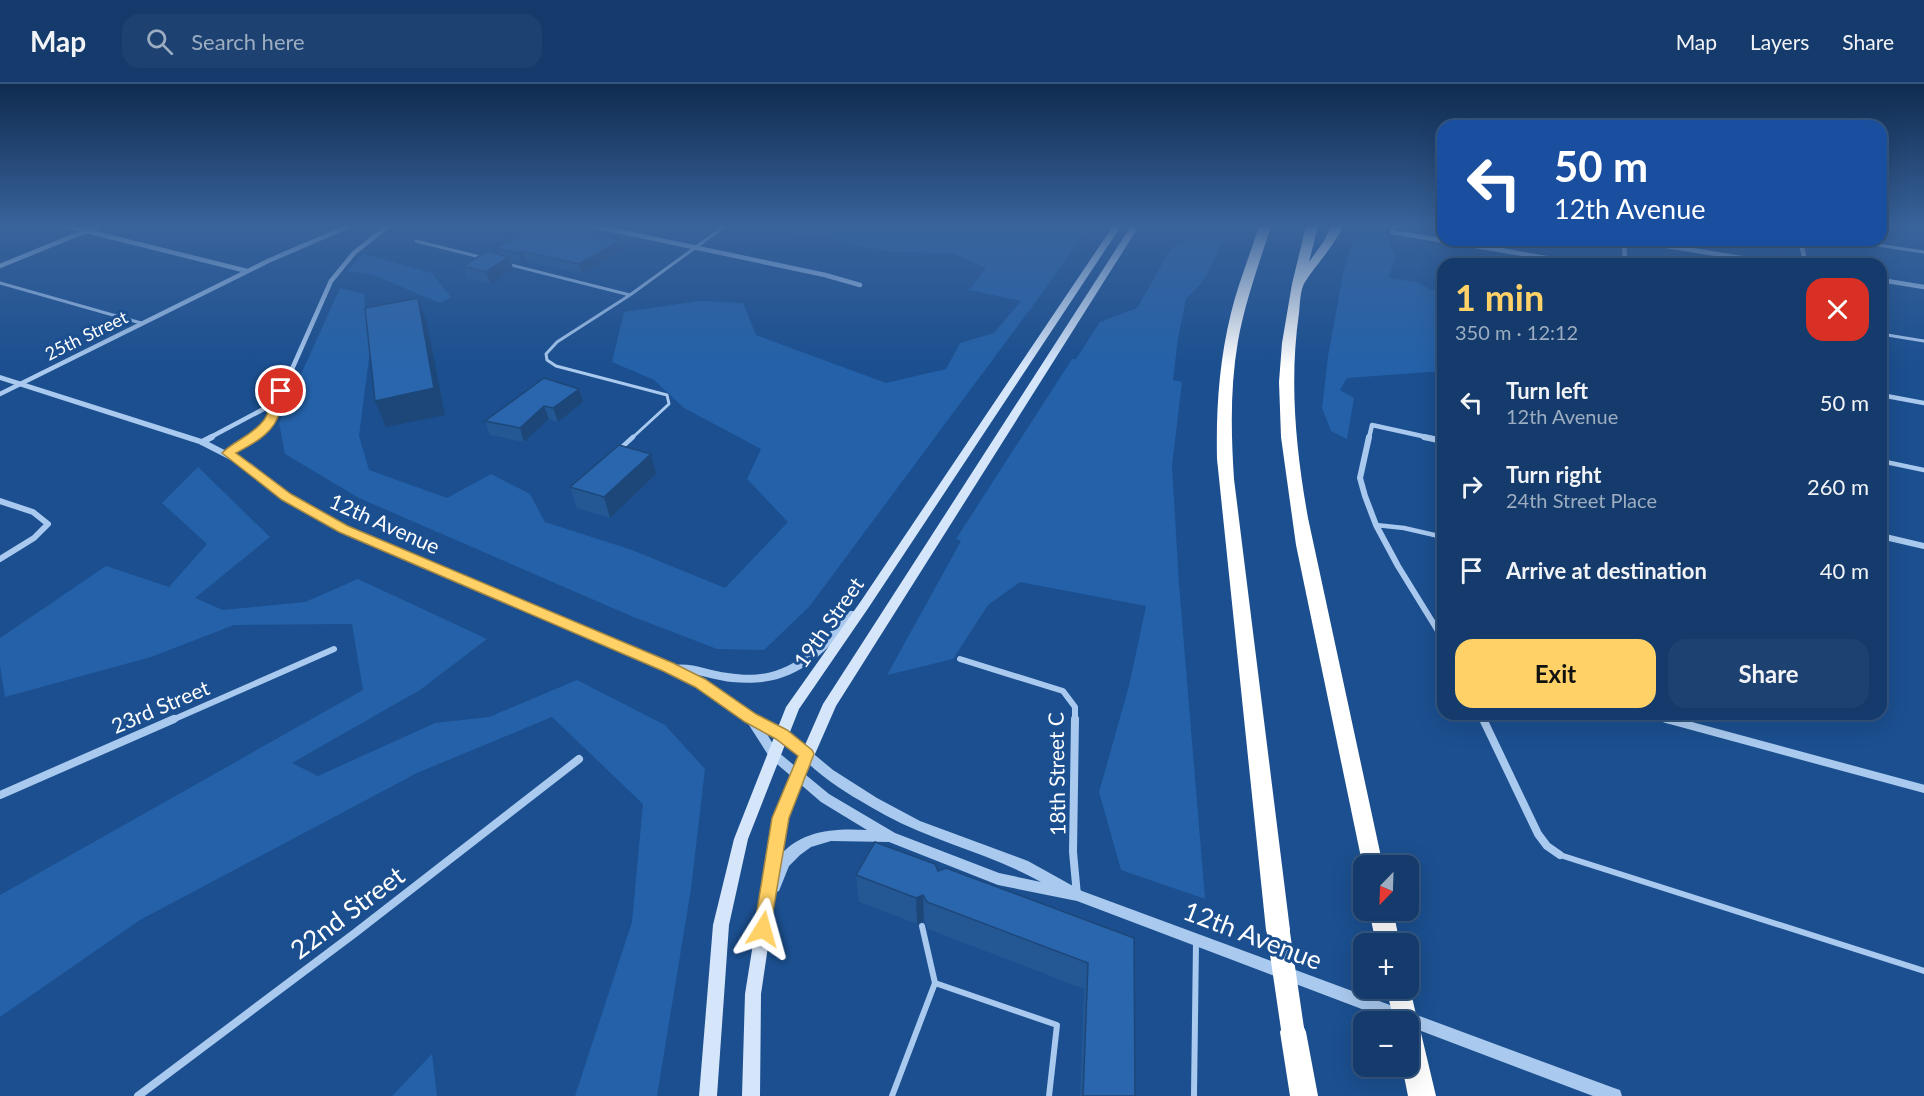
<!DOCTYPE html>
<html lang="en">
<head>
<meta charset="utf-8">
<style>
	:root { --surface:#143b6b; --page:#1d4271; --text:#f1f3f6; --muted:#9dadc1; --line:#33557e; --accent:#ffd166 }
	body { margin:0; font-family:Lato,sans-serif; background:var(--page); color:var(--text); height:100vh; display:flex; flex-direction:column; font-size:22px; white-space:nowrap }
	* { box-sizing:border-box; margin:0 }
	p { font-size:20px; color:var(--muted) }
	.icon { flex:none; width:33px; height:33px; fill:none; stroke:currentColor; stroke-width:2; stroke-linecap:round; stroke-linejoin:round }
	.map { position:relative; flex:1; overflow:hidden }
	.panel { position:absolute; left:1437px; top:174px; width:450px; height:462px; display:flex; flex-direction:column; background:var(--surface); border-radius:18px; box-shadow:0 6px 24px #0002,0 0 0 2px var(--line) }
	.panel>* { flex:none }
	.top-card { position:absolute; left:1437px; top:36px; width:450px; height:126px; border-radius:18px; box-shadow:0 6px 24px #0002,0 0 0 2px var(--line); background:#1a4fa0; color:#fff; overflow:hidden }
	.needle { width:39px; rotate:203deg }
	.fabs { position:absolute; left:1353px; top:771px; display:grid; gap:12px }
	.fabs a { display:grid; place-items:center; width:66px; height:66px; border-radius:12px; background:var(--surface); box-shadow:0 6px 24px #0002,0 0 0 2px var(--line); font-size:30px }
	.pin { position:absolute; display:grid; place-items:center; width:51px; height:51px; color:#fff; margin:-26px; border:3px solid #fff; border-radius:50%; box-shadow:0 2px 6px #0007 }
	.me { position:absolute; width:66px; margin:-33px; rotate:8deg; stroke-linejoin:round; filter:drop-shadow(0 0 4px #0008) }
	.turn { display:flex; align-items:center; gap:21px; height:126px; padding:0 18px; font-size:27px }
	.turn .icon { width:78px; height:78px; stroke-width:2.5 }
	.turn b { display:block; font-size:42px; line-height:51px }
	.round { display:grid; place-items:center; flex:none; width:63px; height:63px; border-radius:18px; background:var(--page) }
	.overview { display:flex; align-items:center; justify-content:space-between; height:102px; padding:0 18px }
	h1 { font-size:36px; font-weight:700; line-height:45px; color:var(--accent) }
	.button { display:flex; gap:12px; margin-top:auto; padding:12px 18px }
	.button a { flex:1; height:69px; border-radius:18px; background:var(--accent); color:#111; font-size:24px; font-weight:700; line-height:69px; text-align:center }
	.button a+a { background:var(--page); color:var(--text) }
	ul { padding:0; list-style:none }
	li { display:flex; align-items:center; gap:18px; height:84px; padding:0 18px }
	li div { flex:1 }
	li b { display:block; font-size:22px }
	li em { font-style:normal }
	header { display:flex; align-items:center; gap:36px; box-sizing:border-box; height:84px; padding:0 30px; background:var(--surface); border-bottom:2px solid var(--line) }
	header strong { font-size:28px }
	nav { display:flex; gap:33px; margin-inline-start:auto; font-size:21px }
	.search { width:420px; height:54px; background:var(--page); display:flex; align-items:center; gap:15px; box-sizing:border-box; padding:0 21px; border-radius:18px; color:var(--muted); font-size:22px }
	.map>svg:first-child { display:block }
	.green { fill:#2461a8 }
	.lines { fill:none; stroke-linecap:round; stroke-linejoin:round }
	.service-far2 { stroke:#a9c9ee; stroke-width:3 }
	.service-far1 { stroke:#a9c9ee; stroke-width:4.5 }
	.service { stroke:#a9c9ee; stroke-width:6 }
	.minor-far2 { stroke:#a9c9ee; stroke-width:4.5 }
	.minor-far1 { stroke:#a9c9ee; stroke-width:6 }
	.minor { stroke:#a9c9ee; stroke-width:8 }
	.tertiary { fill:#a9c9ee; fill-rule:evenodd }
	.secondary { fill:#d6e6fa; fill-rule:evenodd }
	.motorway { fill:#fff; fill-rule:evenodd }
	.motorway-bridge { stroke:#fff; stroke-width:23 }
	.wall { fill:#245895 }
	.shaded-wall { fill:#1d4779 }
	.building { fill:#2a66ad; stroke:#1d4779; stroke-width:1.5 }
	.route { fill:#ffd166; stroke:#a68842; stroke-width:1.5 }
	.labels { text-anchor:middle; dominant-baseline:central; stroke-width:6; stroke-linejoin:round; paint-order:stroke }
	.far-street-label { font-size:18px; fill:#fff; stroke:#1b4f8f }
	.street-label { font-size:21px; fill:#fff; stroke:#1b4f8f }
	.near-street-label { font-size:26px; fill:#fff; stroke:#1b4f8f }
</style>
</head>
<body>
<header>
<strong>Map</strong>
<div class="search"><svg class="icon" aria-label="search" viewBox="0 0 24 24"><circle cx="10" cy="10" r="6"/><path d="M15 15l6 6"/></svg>Search here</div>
<nav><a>Map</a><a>Layers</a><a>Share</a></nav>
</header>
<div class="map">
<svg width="1924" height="1012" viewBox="0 0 1924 1012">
	<rect width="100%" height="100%" fill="#1b4f8f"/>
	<!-- green -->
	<path class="green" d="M 780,142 L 1089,142 L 1051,197 L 809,523 L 764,566 L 717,565 L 631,532 L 359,414 L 285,370 L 279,339 L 340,204 L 364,210 L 370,266 L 359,352 L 369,386 L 447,414 L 491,390 L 530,410 L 545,438 L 632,466 L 725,504 L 788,438 L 747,395 L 761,365 L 684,324 L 654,296 L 612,278 L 624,228 L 699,217 L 743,219 L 756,251 L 886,299 L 946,285 L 960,259 L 994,249 L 1021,217 L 969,206 L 986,184 L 954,169 L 890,168 L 774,144 Z
		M 1357,142 L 1389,142 L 1386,150 L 1395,171 L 1389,194 L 1415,198 L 1443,211 L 1443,287 L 1347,294 L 1340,306 L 1354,314 L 1347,355 L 1331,347 L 1322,324 L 1328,272 L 1343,190 Z
		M 1206,148 L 1225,154 L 1203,197 L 1186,215 L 1178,254 L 1173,296 L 1182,298 L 1172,382 L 1179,500 L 1205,815 L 1121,786 L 1099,708 L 1129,602 L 1146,522 L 1020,498 L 988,521 L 953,575 L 887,591 L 961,457 L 956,455 L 1072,275 L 1076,275 L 1100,238 L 1137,224 L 1172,163 Z
		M 363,170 L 432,189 L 451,213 L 440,219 L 373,191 L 347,187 Z
		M 198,383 L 270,453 L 195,514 L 223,526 L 305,518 L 358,495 L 487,555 L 420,606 L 292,679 L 318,692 L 435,639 L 489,633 L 577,596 L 665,641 L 705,685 L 691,805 L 657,1012 L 575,1012 L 632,838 L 643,720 L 552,633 L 417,689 L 140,836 L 0,933 L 0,811 L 363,606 L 352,540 L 234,541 L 151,573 L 5,613 L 0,582 L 0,554 L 106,482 L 169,503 L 207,460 L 162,419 Z
		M 432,970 L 437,1012 L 392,1012 Z"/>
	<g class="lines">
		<!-- service-far2 -->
		<path class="service-far2" d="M 1844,156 L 1924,168
			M 416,157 L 484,174
			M 1503,167 L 1505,156
			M 507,180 L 630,211
			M 0,199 L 141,239
			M 1881,250 L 1924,257
			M 632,354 L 669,320 L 667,311 L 556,282 L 547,276 L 546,270 L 557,258 L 630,211 L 725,142"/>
		<!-- service-far1 -->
		<path class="service-far1" d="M 621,364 L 633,353
			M 1881,377 L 1924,386
			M 1376,441 L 1404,444 L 1443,453"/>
		<!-- service -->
		<path class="service" d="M 1560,771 L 1924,887
			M 935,899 L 1057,941 L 1049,1012
			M 892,1012 L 935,899 L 922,842
			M 1194,1012 L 1196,858"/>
		<!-- minor-far2 -->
		<path class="minor-far2" d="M 66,142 L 247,187
			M 594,142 L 825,191 L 860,201
			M 1395,142 L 1392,148 L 1582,180
			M 1624,156 L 1625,180
			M 1629,156 L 1779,180
			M 1800,156 L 1806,180
			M 0,182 L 98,142
			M 1881,196 L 1924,203
			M 0,310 L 268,177 L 349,142
			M 1881,311 L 1924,319
			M 209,354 L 275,319
			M 252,354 L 269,337 L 331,197 L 354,169 L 388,142
			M 1369,354 L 1372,341 L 1431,354"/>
		<!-- minor-far1 -->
		<path class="minor-far1" d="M 1369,353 L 1360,394 L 1365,412 L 1376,441 L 1398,482 L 1443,555
			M 1424,353 L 1443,357
			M 202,358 L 212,353
			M 228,369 L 254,353
			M 0,417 L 33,428 L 48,440 L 34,454 L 0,475
			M 1881,452 L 1924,462
			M 960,575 L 1063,607 L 1075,623 L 1075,637
			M 1481,630 L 1484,637
			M 1647,630 L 1671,637
			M 170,637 L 334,565"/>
		<!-- minor -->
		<path class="minor" d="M 1075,635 L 1073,768 L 1077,811
			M 1483,635 L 1538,750 L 1547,762 L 1560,771
			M 1666,635 L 1924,705
			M 0,711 L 174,635
			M 138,1012 L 355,849 L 579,675"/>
		<!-- tertiary -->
		<path class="tertiary" d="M 0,291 L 205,356 L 252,380 L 290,411 L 346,443 L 673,581 C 692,578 710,587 728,589 C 788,599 812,566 850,527 L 858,527 L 859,530 L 858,533 C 818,574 795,604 732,598 C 719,597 706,592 692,590 L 704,596 L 753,630 L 786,647 L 833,686 L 877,714 L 920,737 L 1028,777 L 1082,807 L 1614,1004 L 1620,1006 L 1622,1012 L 1593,1012 L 1408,942 L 1408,938 L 1396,938 L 1077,817 L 998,801 L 889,758 L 831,757 L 811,763 L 800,771 L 789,782 L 779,807 L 774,809 L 769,807 L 767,803 C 770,794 772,784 777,776 C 797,746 835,744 867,746 L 821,718 L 770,674 L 747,638 L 696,602 L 664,586 L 340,447 L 284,415 L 246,384 L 199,360 L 0,296 ZM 765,647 C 787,658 804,677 823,692 C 842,707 864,719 885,731 C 935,758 991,770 1041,798 L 999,789 L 895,749 L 829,710 L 778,668 Z"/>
		<!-- secondary -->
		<path class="secondary" d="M 1113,142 L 1121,142 L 869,523 L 799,625 L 748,755 L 729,841 L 717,1012 L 699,1012 L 713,841 L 734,755 L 786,623 L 861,517 Z
			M 1131,142 L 1139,142 L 836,622 L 787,734 L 761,910 L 760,1012 L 742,1012 L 745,910 L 773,734 L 823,620 Z"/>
		<!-- motorway -->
		<path class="motorway" d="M 1259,142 L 1271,142 C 1259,180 1245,218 1238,257 C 1230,303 1231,349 1234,395 L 1290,846 L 1287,854 L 1278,857 L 1269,854 L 1266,846 L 1217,375 C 1216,326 1219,278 1231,229 C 1238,200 1250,171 1259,142 Z
			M 1306,142 L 1318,142 L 1309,178 L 1324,157 L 1331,142 L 1343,142 C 1333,164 1317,179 1305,198 C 1300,205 1300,221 1299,229 C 1289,298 1296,366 1308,434 L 1383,782 L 1364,782 L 1364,788 L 1296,461 L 1281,353 L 1279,298 L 1282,259 L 1292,200 Z
			M 1369,826 L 1393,826 L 1400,860 L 1376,860 Z
			M 1293,935 L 1302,939 L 1306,948 L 1318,1012 L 1290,1012 L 1280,948 L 1284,939 Z
			M 1408,936 L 1417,940 L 1421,949 L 1436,1012 L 1408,1012 L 1402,982 L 1408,982 L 1408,938 L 1405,938 Z"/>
		<!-- motorway-bridge -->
		<path class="motorway-bridge" d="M 1278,846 L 1293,948
			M 1398,904 L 1406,938"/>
	</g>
	<!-- wall -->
	<path class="wall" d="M 621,156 L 623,166 L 582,190 L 526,177 L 522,180 L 511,177 L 513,185 L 491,200 L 467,195 L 463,182 L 498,170 L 496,164 Z
		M 579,305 L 583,318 L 558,338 L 549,335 L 524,358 L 490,351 L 485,337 Z
		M 656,390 L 610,434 L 577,424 L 570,403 Z
		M 938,787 L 1134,854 L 1135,1012 L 1080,1012 L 1084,905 L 928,845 L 924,837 L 917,840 L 859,818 L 856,791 Z"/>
	<!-- shaded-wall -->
	<path class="shaded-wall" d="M 621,156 L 623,166 L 582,190 L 579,180 Z
		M 523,167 L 526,177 L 522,180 L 519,169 Z
		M 509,173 L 513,185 L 491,200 L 486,188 Z
		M 418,214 L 427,239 L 445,331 L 386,343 L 375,317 Z
		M 579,305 L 583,318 L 558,338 L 553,324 Z
		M 544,322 L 549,335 L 524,358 L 520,344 Z
		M 651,370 L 656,390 L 610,434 L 604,413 Z
		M 923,811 L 924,837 L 917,840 L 916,814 Z"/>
	<!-- building -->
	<path class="building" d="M 532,142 L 568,142 L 621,156 L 579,180 L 523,167 L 519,169 L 496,164 Z
		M 487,167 L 509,173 L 486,188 L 463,182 Z
		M 418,214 L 434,304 L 375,317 L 365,224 Z
		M 544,294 L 579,305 L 553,324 L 544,322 L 520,344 L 485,337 Z
		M 619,361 L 651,370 L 604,413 L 570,403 Z
		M 875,758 L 935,780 L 938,787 L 946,784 L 1134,854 L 1135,1012 L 1083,1012 L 1088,879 L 927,818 L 923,811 L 916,814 L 856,791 Z"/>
	<!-- sky -->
	<linearGradient id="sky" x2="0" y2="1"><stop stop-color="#0f2b4f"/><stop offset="0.5" stop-color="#39639b"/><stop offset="1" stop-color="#39639b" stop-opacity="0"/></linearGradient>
	<rect width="1924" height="283" fill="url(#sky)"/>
	<!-- route -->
	<path class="route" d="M 281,304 L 286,307 C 281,317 281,327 277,335 C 270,351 251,361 236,369 L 291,410 L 348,442 L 673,579 L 705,595 L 756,630 L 787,646 L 812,666 L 814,670 L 789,734 L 769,851 L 763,853 L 756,851 L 754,845 L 772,734 L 798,672 L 776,655 L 745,638 L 695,603 L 663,587 L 339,448 L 282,416 L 222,369 C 235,356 252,352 264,336 C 269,330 271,315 277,305 Z"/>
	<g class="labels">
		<!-- far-street labels -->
		<g class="far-street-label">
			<text transform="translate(86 251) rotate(-26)">25th Street</text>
		</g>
		<!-- street labels -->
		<g class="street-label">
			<text transform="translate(385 439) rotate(24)">12th Avenue</text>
			<text transform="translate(828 538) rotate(-55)">19th Street</text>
			<text transform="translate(160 622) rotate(-23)">23rd Street</text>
			<text transform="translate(1056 690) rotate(-91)">18th Street C</text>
		</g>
		<!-- near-street labels -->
		<g class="near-street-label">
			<text transform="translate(347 828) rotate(-37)">22nd Street</text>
			<text transform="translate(1253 851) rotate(21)">12th Avenue</text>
		</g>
	</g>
</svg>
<div class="fabs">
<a><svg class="needle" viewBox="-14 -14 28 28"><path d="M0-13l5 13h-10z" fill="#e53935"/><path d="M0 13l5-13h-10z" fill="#9dadc1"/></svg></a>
<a>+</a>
<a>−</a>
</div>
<div class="pin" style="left:281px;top:307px;background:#d93025"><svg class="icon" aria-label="arrive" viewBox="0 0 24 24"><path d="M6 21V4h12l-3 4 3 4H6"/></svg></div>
<svg class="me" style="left:763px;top:845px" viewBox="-20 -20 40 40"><path d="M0-17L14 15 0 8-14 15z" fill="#ffd166" stroke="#fff" stroke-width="4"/></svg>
<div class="top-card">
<div class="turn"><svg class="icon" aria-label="left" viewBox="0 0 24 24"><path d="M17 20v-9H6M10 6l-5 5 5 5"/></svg><div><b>50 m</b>12th Avenue</div></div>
</div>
<section class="panel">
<div class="overview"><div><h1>1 min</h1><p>350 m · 12:12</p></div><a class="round" style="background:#d93025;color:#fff"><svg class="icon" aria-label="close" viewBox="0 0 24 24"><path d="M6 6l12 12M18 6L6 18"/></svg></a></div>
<ul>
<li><svg class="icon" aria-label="left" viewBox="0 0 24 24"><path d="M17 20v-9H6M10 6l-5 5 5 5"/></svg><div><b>Turn left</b><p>12th Avenue</p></div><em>50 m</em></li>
<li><svg class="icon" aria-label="right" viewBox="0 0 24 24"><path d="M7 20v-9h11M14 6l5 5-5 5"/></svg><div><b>Turn right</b><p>24th Street Place</p></div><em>260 m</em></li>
<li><svg class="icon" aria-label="arrive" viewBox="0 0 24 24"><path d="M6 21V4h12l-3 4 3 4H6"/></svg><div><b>Arrive at destination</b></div><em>40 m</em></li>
</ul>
<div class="button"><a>Exit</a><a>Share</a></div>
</section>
</div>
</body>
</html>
